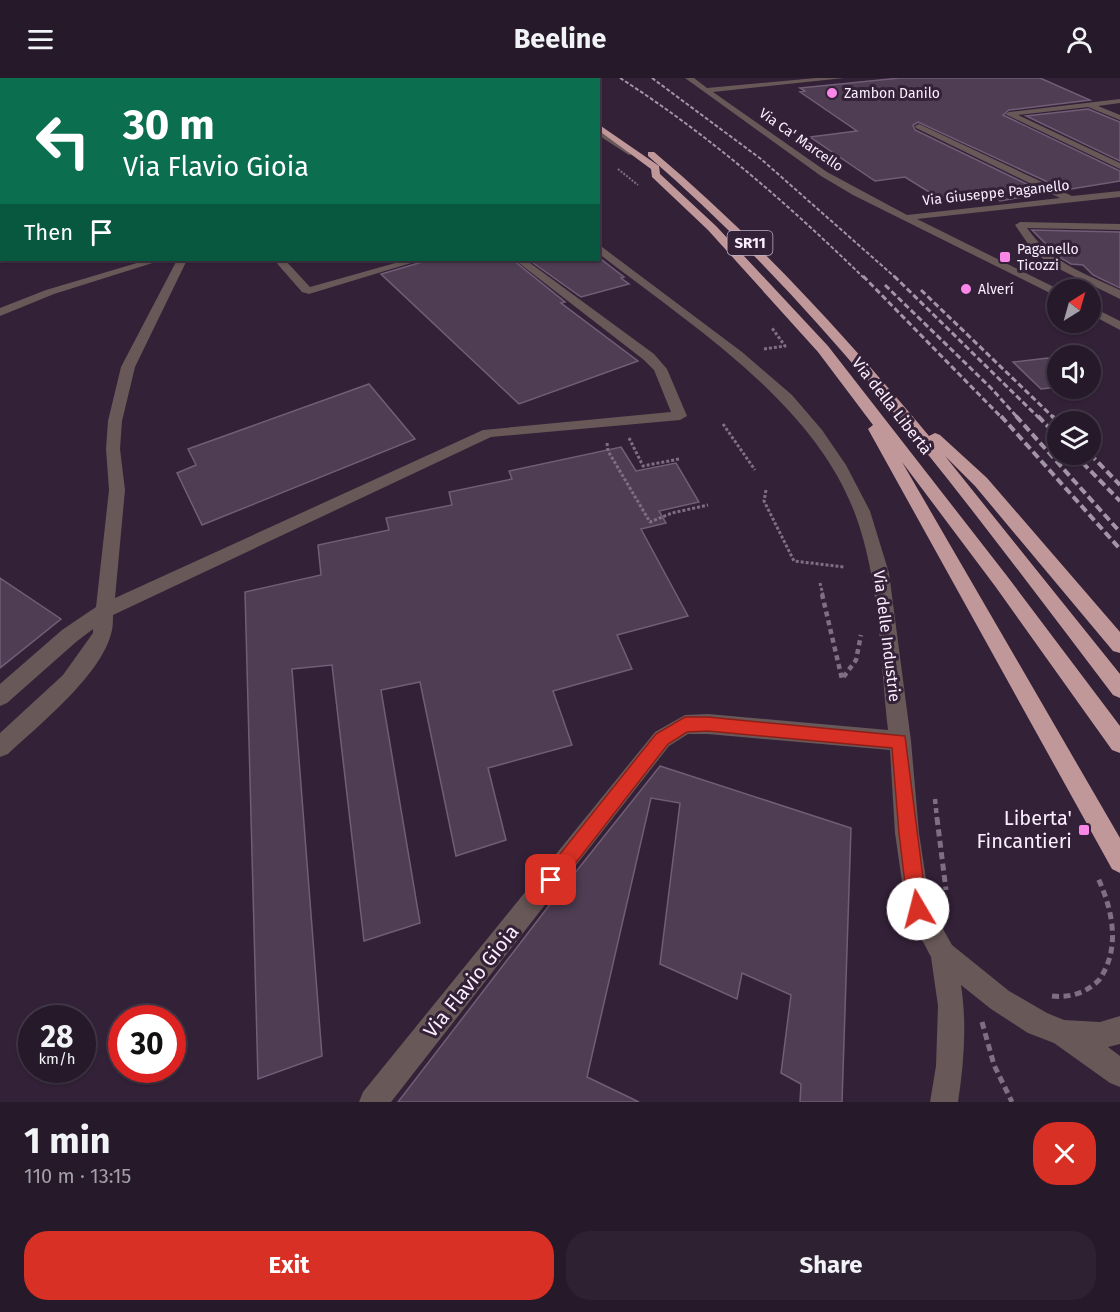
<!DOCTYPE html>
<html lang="en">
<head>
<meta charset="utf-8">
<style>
	:root { --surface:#26192a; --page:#2e2232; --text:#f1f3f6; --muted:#a4a0a8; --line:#423847; --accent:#d93025 }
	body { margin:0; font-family:"Fira Sans",sans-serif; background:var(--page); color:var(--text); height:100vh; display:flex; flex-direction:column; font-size:22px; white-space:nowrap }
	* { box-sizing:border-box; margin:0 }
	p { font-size:20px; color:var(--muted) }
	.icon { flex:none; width:33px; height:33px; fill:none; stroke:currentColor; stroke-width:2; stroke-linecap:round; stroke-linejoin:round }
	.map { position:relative; height:1024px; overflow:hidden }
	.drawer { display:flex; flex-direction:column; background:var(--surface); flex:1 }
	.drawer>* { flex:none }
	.hud { position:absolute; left:0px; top:0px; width:600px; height:183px; box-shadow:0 2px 4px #0004,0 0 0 2px var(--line); background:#0b6e4f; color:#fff; overflow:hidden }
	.needle { width:39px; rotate:37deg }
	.tools { position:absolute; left:1047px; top:201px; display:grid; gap:12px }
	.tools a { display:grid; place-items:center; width:54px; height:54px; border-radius:50%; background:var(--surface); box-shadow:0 2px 4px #0004,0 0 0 2px var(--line); font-size:30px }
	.speed { position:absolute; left:18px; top:927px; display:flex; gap:12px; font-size:30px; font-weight:700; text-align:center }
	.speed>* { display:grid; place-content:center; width:78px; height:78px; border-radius:50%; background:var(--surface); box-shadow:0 2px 4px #0004,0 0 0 2px var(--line); line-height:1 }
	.speed small { font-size:15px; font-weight:400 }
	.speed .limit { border:9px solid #d22; background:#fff; color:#111 }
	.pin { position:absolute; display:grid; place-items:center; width:51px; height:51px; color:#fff; margin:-26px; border-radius:12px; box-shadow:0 3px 9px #0006 }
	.me { position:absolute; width:66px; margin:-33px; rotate:352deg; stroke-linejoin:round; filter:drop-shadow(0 0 4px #0008) }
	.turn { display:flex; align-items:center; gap:21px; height:126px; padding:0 24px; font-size:27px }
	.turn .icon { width:78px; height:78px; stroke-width:2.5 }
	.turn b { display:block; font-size:42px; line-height:51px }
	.then { display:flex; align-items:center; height:57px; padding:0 24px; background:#0003; gap:12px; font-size:22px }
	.round { display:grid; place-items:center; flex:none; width:63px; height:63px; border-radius:24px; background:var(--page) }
	.headline { display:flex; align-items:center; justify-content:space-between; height:102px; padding:0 24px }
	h1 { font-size:36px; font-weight:700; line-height:45px }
	.cta { display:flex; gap:12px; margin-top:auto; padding:12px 24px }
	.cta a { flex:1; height:69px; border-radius:24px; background:var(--accent); color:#fff; font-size:24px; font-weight:700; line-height:69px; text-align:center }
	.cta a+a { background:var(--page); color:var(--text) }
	header { display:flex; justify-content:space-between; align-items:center; height:78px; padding:0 24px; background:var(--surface); font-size:27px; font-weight:700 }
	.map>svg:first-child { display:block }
	.building { fill:#4f3e53; stroke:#725d77; stroke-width:1.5 }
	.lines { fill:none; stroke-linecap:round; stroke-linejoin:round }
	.path-far4 { stroke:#7f6f83; stroke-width:1.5; stroke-dasharray:2 1.5; stroke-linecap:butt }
	.path-far3 { stroke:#7f6f83; stroke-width:2; stroke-dasharray:2 1.5; stroke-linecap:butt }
	.path-far2 { stroke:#7f6f83; stroke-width:3; stroke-dasharray:3 2; stroke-linecap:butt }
	.path-far1 { stroke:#7f6f83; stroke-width:4.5; stroke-dasharray:5 4; stroke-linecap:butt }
	.path { stroke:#7f6f83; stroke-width:5; stroke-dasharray:7 4.5; stroke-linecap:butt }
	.minor { fill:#695858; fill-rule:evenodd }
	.highway { fill:#c1989a; fill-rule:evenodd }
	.rail-far2 { stroke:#a394a7; stroke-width:2; stroke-dasharray:4 2; stroke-linecap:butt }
	.rail-far1 { stroke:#a394a7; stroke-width:3; stroke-dasharray:6 3; stroke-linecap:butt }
	.rail { stroke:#a394a7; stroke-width:4; stroke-dasharray:8 4; stroke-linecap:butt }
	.route { fill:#d93025; stroke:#8d1f18; stroke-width:1.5 }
	.poi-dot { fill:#fa87e8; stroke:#332138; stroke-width:2 }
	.labels { text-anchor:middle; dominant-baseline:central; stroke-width:6; stroke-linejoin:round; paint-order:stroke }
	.far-poi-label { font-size:14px; fill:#fbeefe; stroke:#332138; text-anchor:start }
	.far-street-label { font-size:14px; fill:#fbeefe; stroke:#332138 }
	.shield { fill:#332138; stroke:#bfb0c3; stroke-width:1.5 }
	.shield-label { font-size:15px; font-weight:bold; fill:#fbeefe }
	.street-label { font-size:16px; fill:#fbeefe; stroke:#332138 }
	.near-poi-label { font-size:20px; fill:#fbeefe; stroke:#332138; text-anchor:end }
	.near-street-label { font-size:20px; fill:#fbeefe; stroke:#332138 }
</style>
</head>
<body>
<header><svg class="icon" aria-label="menu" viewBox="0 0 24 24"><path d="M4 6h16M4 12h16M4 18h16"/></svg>Beeline<svg class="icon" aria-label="person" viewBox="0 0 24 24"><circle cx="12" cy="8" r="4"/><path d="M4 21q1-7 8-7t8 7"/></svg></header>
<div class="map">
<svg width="1120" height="1024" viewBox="0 0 1120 1024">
	<rect width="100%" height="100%" fill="#332138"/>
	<!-- building -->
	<path class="building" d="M 900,0 L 1040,0 L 1090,22 L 1009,32 L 1003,37 L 1120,93 L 1120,103 L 1065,112 L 918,44 L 913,47 L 915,52 L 1045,115 L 1000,123 L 990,111 L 937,119 L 905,99 L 875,103 L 810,59 L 857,53 L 800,14 L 805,13 L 800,10 Z
		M 1088,31 L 1120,44 L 1120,83 L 1026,38 Z
		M 1032,152 L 1120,154 L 1120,210 L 1093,197 L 1083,187 L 1071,186 L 1059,179 Z
		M 423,182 L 513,182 L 565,224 L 561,225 L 638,283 L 519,326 L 381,196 L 422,184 Z
		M 529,182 L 602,182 L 624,199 L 621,200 L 629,206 L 581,219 Z
		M 1048,280 L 1058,288 L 1058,309 L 1041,311 L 1013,284 Z
		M 369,306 L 415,361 L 202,447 L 177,395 L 196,387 L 188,371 Z
		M 621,369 L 636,393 L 676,385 L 699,424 L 659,433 L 666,445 L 641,451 L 688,538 L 617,557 L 632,591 L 553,613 L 572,667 L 488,690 L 506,762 L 456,778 L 420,604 L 381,612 L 420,845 L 364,863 L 332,587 L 292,591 L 322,978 L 258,1001 L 245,514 L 321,497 L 318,467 L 389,452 L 386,440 L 452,427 L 449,414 L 512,401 L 509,393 Z
		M 0,500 L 61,541 L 0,590 Z
		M 660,688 L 851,750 L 842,1024 L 800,1024 L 801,1006 L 781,995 L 791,917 L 742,895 L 737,921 L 660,886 L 680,725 L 651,720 L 587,999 L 639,1024 L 398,1024 L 551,825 Z"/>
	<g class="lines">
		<!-- path-far4 -->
		<path class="path-far4" d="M 488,0 L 490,2"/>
		<!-- path-far3 -->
		<path class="path-far3" d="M 618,91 L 638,107"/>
		<!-- path-far2 -->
		<path class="path-far2" d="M 764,271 L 785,268 L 772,250
			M 723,346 L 755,392
			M 629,360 L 643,388 L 679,381
			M 607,365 L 608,373 L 650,444 L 672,435 L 708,427
			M 766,412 L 764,423 L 794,483 L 844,489
			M 820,505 L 823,517"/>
		<!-- path-far1 -->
		<path class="path-far1" d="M 822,516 L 842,601 L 856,582 L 861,557
			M 935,721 L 937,741"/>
		<!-- path -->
		<path class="path" d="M 937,740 L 946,812
			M 1052,918 C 1070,920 1086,915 1099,902 C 1120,872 1114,835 1098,800
			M 982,944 L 994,987 L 1012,1024"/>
		<!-- minor -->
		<path class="minor" d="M 362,0 L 370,0 L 371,2 L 363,2 Z
			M 378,0 L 386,0 L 386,2 L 379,2 Z
			M 517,0 L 526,0 L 527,2 L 518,2 Z
			M 685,0 L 694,0 L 707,10 L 816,0 L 844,0 L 713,14 L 827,94 L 907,137 L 1060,120 L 916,50 L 915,48 L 919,46 L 1072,118 L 1120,113 L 1120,119 L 917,141 L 1060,212 L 1058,212 L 1058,218 L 1054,217 L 853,117 L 821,98 Z
			M 1120,21 L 1120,25 L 1098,28 L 1120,37 L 1120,42 L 1088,29 L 1018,37 L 1120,85 L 1120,91 L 1005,36 L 1009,34 Z
			M 598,51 L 635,73 L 636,75 L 629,77 L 598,57 Z
			M 0,71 L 2,71 L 2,77 L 0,77 Z
			M 1020,144 L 1120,146 L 1120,152 L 1027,150 C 1053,186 1082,194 1120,212 L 1120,221 L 1051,187 L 1033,173 L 1015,147 Z
			M 598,166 L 742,274 L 792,317 L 822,352 L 846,387 L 870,433 L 889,495 L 911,663 L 919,755 L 930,828 L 952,867 L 1009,913 L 1047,935 L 1064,942 L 1100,944 L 1120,938 L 1120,966 L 1108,969 L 1120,978 L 1120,1009 L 1110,1005 L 1054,965 L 1028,955 L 991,931 L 961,907 C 967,946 964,985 958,1024 L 930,1024 L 936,988 L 938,928 L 931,879 L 906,831 L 895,755 L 890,672 L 708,656 L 688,656 L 669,668 L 391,1024 L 359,1024 L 363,1014 L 655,654 L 685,637 L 708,636 L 888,652 C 880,580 880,501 854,433 C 811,322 689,246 598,175 Z
			M 147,182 L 162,182 L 54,216 L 0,238 L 0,230 L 46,212 Z
			M 177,182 L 187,182 L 135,289 L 122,343 L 120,371 L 125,412 L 115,520 L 483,352 L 671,334 L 654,292 L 644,282 L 515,182 L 526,182 L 654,276 L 667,291 L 687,338 L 680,342 L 491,359 L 113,537 C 113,543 113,550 111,556 C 100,598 39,647 8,676 L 0,679 L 0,655 L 63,597 L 93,555 L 93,551 L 76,564 L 7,625 L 0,628 L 0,606 L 62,552 L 96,529 L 109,412 L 106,371 L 108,343 L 121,289 Z
			M 274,182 L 285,182 L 310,209 L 406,182 L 421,182 L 309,216 L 302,214 Z
			M 1090,228 L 1120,243 L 1120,252 L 1090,236 Z"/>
		<!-- highway -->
		<path class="highway" d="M 525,0 L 534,0 L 535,2 L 526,2 Z
			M 542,0 L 551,0 L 552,2 L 543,2 Z
			M 598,46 L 659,88 L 660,96 L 716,148 L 828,268 L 1007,498 L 1120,648 L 1120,675 L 1112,672 L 995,508 L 902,384 L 1120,760 L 1120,795 L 1112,791 L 868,351 L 873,347 L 818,274 L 708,152 L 652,99 L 651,91 L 598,52 Z
			M 648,74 L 654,74 C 756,160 844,256 929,358 L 935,355 L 940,357 L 987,400 L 1120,554 L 1120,575 L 1113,573 L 975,408 L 945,378 L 1120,596 L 1120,620 L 1113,617 C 969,428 829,234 648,78 Z"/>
		<!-- rail-far2 -->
		<path class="rail-far2" d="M 620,0 C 709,57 788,126 864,200
			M 652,0 L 761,81 L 896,200"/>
		<!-- rail-far1 -->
		<path class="rail-far1" d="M 863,198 L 1002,340
			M 894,198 L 1039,340
			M 885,207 L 991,310 L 1018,340
			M 921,212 L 1054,340"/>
		<!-- rail -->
		<path class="rail" d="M 1001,338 L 1120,471
			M 1016,338 L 1120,454
			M 1038,338 L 1058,359
			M 1052,338 L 1058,344
			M 1074,376 L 1120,423
			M 1090,376 L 1120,407"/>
	</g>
	<!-- route -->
	<path class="route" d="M 685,639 L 708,639 L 905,658 L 927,831 L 924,837 L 918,840 L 911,837 L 908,831 L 899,755 L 892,670 L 708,653 L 687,654 L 668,666 L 557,809 L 551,812 L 544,809 L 542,802 L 544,796 L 656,656 Z"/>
	<!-- markers -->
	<g class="poi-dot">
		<circle cx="832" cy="15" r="6"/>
		<rect x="999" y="173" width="12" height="12" rx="3"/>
		<circle cx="966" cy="211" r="6"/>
		<rect x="1078" y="746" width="12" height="12" rx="3"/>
	</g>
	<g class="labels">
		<!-- far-poi labels -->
		<g class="far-poi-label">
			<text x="844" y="15">Zambon Danilo</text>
			<text x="1017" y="171">Paganello<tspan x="1017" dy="16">Ticozzi</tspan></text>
			<text x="978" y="211">Alverí</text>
		</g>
		<!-- far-street labels -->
		<g class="far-street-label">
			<text transform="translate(801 62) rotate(35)">Via Ca' Marcello</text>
			<text transform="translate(996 115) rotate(-6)">Via Giuseppe Paganello</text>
		</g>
		<!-- shield labels -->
		<rect class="shield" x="727.5" y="153" width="45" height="24" rx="4.5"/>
		<g class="shield-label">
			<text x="750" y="165">SR11</text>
		</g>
		<!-- street labels -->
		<g class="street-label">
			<text transform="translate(892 328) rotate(52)">Via della Libertà</text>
			<text transform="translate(887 558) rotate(83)">Via delle Industrie</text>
		</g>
		<!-- near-poi labels -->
		<g class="near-poi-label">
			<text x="1072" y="740">Liberta'<tspan x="1072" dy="23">Fincantieri</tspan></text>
		</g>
		<!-- near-street labels -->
		<g class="near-street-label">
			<text transform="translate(471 903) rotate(-51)">Via Flavio Gioia</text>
		</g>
	</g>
</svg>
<div class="tools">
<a><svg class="needle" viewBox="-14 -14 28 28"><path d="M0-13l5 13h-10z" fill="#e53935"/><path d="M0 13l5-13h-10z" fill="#a4a0a8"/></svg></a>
<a><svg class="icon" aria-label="sound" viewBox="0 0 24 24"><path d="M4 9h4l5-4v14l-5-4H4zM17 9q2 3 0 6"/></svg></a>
<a><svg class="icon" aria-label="layers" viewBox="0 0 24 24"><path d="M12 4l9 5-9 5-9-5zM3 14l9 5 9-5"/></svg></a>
</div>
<div class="speed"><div>28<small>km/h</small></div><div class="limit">30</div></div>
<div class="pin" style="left:551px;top:802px;background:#d93025"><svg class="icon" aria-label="arrive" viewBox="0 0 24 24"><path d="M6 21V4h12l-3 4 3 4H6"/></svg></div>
<svg class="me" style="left:918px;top:831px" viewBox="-20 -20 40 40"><circle r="19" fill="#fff"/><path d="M0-13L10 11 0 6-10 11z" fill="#d93025"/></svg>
<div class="hud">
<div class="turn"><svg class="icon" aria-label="left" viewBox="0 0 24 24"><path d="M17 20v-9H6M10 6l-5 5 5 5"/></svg><div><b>30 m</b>Via Flavio Gioia</div></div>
<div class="then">Then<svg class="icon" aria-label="arrive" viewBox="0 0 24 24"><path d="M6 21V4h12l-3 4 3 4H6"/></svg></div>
</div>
</div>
<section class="drawer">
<div class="headline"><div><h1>1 min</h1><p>110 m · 13:15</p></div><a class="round" style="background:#d93025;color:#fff"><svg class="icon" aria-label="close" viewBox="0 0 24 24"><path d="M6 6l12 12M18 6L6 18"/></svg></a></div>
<div class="cta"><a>Exit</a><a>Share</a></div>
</section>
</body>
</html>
